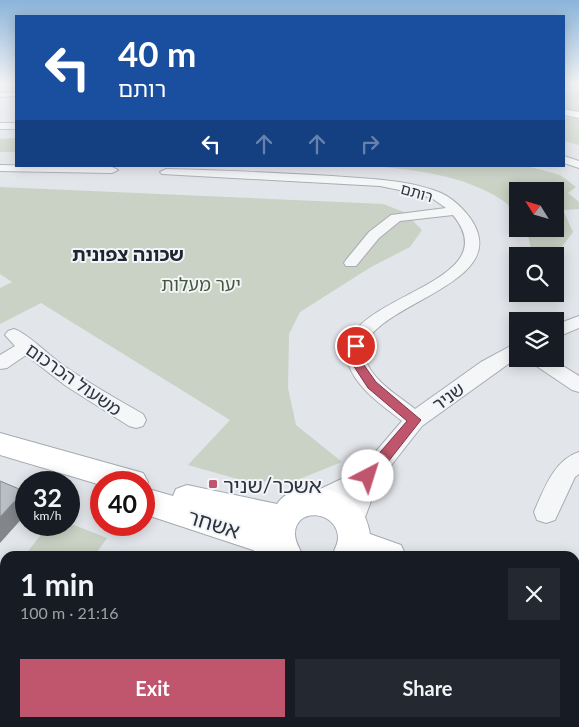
<!DOCTYPE html>
<html lang="en">
<head>
<meta charset="utf-8">
<style>
	:root { --surface:#171b24; --page:#242831; --text:#f1f3f6; --muted:#9ea1a6; --accent:#c0566d }
	body { margin:0; font-family:Lato,"Noto Sans Hebrew",sans-serif; background:var(--page); color:var(--text); height:100vh; display:flex; flex-direction:column; font-size:19px; white-space:nowrap }
	* { box-sizing:border-box; margin:0 }
	p { font-size:16px; color:var(--muted) }
	.icon { flex:none; width:28px; height:28px; fill:none; stroke:currentColor; stroke-width:2; stroke-linecap:round; stroke-linejoin:round }
	.map { position:relative; flex:1; overflow:hidden }
	.sheet { position:absolute; left:0px; top:551px; width:580px; height:176px; display:flex; flex-direction:column; background:var(--surface); border-radius:15px 15px 0 0; box-shadow:0 2px 12px #0003 }
	.sheet>* { flex:none }
	.banner { position:absolute; left:15px; top:15px; width:550px; height:152px; border-radius:0px; box-shadow:0 2px 12px #0003; background:#1a4fa0; color:#fff; overflow:hidden }
	.needle { width:32px; rotate:307deg }
	.fabs { position:absolute; left:509px; top:182px; display:grid; gap:10px }
	.fabs a { display:grid; place-items:center; width:55px; height:55px; border-radius:0px; background:var(--surface); box-shadow:0 2px 12px #0003; font-size:25px }
	.speed { position:absolute; left:15px; top:471px; display:flex; gap:10px; font-size:25px; font-weight:700; text-align:center }
	.speed>* { display:grid; place-content:center; width:65px; height:65px; border-radius:50%; background:var(--surface); box-shadow:0 2px 12px #0003; line-height:1 }
	.speed small { font-size:12px; font-weight:400 }
	.speed .limit { border:8px solid #d22; background:#fff; color:#111 }
	.pin { position:absolute; display:grid; place-items:center; width:42px; height:42px; color:#fff; margin:-21px; border:2px solid #fff; border-radius:50%; box-shadow:0 1px 5px #0007 }
	.me { position:absolute; width:55px; margin:-28px; rotate:40deg; stroke-linejoin:round; filter:drop-shadow(0 0 4px #0008) }
	.turn { display:flex; align-items:center; gap:18px; height:105px; padding:0 20px; font-size:22px }
	.turn .icon { width:65px; height:65px; stroke-width:2.5 }
	.turn b { display:block; font-size:35px; line-height:42px }
	.lanes { display:flex; align-items:center; height:48px; padding:0 20px; background:#0003; justify-content:center; gap:25px; direction:ltr }
	.lanes .off { opacity:.35 }
	.round { display:grid; place-items:center; flex:none; width:52px; height:52px; border-radius:0px; background:var(--page) }
	.overview { display:flex; align-items:center; justify-content:space-between; height:85px; padding:0 20px }
	h1 { font-size:30px; font-weight:700; line-height:38px }
	.primary-button { display:flex; gap:10px; margin-top:auto; padding:10px 20px }
	.primary-button a { flex:1; height:58px; border-radius:0px; background:var(--accent); color:#fff; font-size:20px; font-weight:700; line-height:58px; text-align:center }
	.primary-button a+a { background:var(--page); color:var(--text) }
	.map>svg:first-child { display:block }
	.green { fill:#c9d2c4 }
	.lines { fill:none; stroke-linecap:round; stroke-linejoin:round }
	.minor-casing { stroke:#a8acb3; stroke-width:2 }
	.major-casing { stroke:#a3abb3; stroke-width:2 }
	.minor { fill:#f5f6f8; fill-rule:evenodd }
	.major { fill:#fff; fill-rule:evenodd }
	.shaded-wall { fill:#82868a }
	.building { fill:#babfc5; stroke:#82868a }
	.route { fill:#c0566d; stroke:#7d3847 }
	.poi-dot { fill:#c0566d; stroke:#f2f4f7; stroke-width:2 }
	.labels { text-anchor:middle; dominant-baseline:central; stroke-width:4; stroke-linejoin:round; paint-order:stroke }
	.far-street-label { font-size:15px; fill:#2c343f; stroke:#f2f4f7 }
	.park-label { font-size:18px; fill:#43593b; stroke:#f2f4f7 }
	.street-label { font-size:18px; fill:#2c343f; stroke:#f2f4f7 }
	.far-district-label { font-size:19px; font-weight:bold; fill:#1e2530; stroke:#f2f4f7 }
	.near-poi-label { font-size:21px; fill:#2c343f; stroke:#f2f4f7; text-anchor:start }
	.near-street-label { font-size:21px; fill:#2c343f; stroke:#f2f4f7 }
</style>
</head>
<body>
<div class="map">
<svg width="579" height="727" viewBox="0 0 579 727">
	<rect width="100%" height="100%" fill="#e2e5e9"/>
	<!-- green -->
	<path class="green" d="M 564,84 L 579,84 L 579,111 L 564,109 Z
		M 564,117 L 579,119 L 579,145 L 564,141 Z
		M 16,138 L 16,152 L 0,152 L 0,139 Z
		M 372,166 L 527,166 L 560,175 L 576,187 L 568,193 L 579,202 L 579,209 L 563,210 L 573,232 L 555,256 L 532,256 L 529,239 L 524,229 L 555,229 L 555,191 L 518,191 L 517,217 C 513,211 508,204 502,200 C 464,175 416,170 372,166 Z
		M 0,187 L 383,204 L 404,212 L 422,230 L 410,247 L 371,267 L 300,312 L 289,334 L 288,388 L 296,425 L 342,462 L 292,482 L 245,481 L 188,465 L 230,420 L 41,303 L 0,324 L 0,288 L 12,282 L 0,274 Z
		M 69,523 L 107,538 L 94,556 L 24,556 L 49,525 L 69,525 Z
		M 579,578 L 579,727 L 575,727 L 549,723 L 575,722 L 575,582 Z
		M 5,580 L 5,666 L 0,663 L 0,586 Z
		M 295,723 L 426,722 L 427,727 L 295,727 Z"/>
	<g class="lines">
		<defs>
			<path id="minor" d="M 16,92 L 16,96 L 0,97 L 0,93 Z
				M 0,123 L 16,123 L 16,129 L 0,129 Z
				M 564,156 L 579,161 L 579,168 L 564,163 Z
				M 0,165 L 112,167 L 118,170 L 112,173 L 0,171 Z
				M 166,169 C 222,170 277,173 332,176 C 368,179 407,179 441,193 C 456,200 474,218 478,234 C 496,295 332,312 370,369 C 381,386 400,397 415,409 L 481,362 L 518,342 L 518,357 L 422,426 L 378,482 L 360,531 L 351,534 L 342,531 L 338,523 L 348,499 L 321,512 L 312,509 L 309,501 L 312,493 L 360,470 L 402,421 C 382,405 356,388 348,363 C 328,295 513,288 453,215 L 400,221 L 379,238 L 356,266 L 346,266 L 344,263 L 346,260 L 369,232 L 391,215 L 446,208 L 433,199 L 419,194 L 380,186 L 162,174 L 160,172 Z
				M 579,316 L 579,328 L 555,338 L 555,325 Z
				M 14,329 C 27,333 51,357 64,366 C 89,383 116,399 143,414 L 146,420 L 143,426 L 136,428 L 129,426 L 66,386 L 26,355 L 7,368 L 0,369 L 0,355 L 15,346 L 5,335 L 8,331 Z
				M 530,359 L 552,359 L 579,376 L 579,392 L 572,390 L 532,363 Z
				M 579,452 L 579,474 L 575,477 L 555,520 L 546,523 L 537,520 L 534,512 C 544,489 554,460 579,452 Z
				M 209,722 L 243,722 L 245,727 L 211,727 Z
				M 253,722 L 286,722 L 286,727 L 252,727 Z"/>
			<path id="major" d="M 564,109 L 579,112 L 579,118 L 564,115 Z
				M 0,433 L 143,473 L 148,482 L 145,488 L 173,496 L 176,489 L 187,485 L 277,504 C 293,480 335,486 355,503 C 364,511 368,523 370,534 L 401,545 L 406,556 L 332,556 C 334,550 338,544 338,538 C 338,511 295,506 295,534 C 295,542 300,549 303,556 L 262,556 L 253,550 L 144,514 L 144,482 L 101,482 L 101,485 L 0,455 Z
				M 575,598 L 579,599 L 579,635 L 575,634 Z"/>
		</defs>
		<!-- minor casing -->
		<use href="#minor" class="minor-casing"/>
		<!-- major casing -->
		<use href="#major" class="major-casing"/>
		<!-- minor -->
		<use href="#minor" class="minor"/>
		<!-- major -->
		<use href="#major" class="major"/>
	</g>
	<!-- shaded-wall -->
	<path class="shaded-wall" d="M 24,491 L 26,494 L 26,514 L 0,543 L 0,517 Z"/>
	<!-- building -->
	<path class="building" d="M 0,481 L 24,491 L 0,517 Z"/>
	<!-- sky -->
	<linearGradient id="sky" x2="0" y2="1"><stop stop-color="#8bb4da"/><stop offset="0.45" stop-color="#f2f3f5"/><stop offset="1" stop-color="#f2f3f5" stop-opacity="0"/></linearGradient>
	<rect width="579" height="185" fill="url(#sky)"/>
	<!-- route -->
	<path class="route" d="M 356,343 L 361,346 L 364,365 L 376,382 L 421,420 L 373,481 L 368,482 L 363,481 L 361,476 L 363,472 L 407,421 L 368,388 L 353,365 L 350,346 Z"/>
	<!-- markers -->
	<rect class="poi-dot" x="208" y="479" width="10" height="10" rx="2.5"/>
	<g class="labels">
		<!-- far-street labels -->
		<g class="far-street-label">
			<text transform="translate(417 192) rotate(16)">רותם</text>
		</g>
		<!-- park labels -->
		<g class="park-label">
			<text x="201" y="284">יער מעלות</text>
		</g>
		<!-- street labels -->
		<g class="street-label">
			<text transform="translate(74 379) rotate(35)">משעול הכרכום</text>
			<text transform="translate(448 396) rotate(-36)">שניר</text>
		</g>
		<!-- far-district labels -->
		<g class="far-district-label">
			<text x="128" y="253">שכונה צפונית</text>
		</g>
		<!-- near-poi labels -->
		<g class="near-poi-label">
			<text x="223" y="484">אשכר/שניר</text>
		</g>
		<!-- near-street labels -->
		<g class="near-street-label">
			<text transform="translate(214 523) rotate(17)">אשחר</text>
		</g>
	</g>
</svg>
<div class="fabs">
<a><svg class="needle" viewBox="-14 -14 28 28"><path d="M0-13l5 13h-10z" fill="#e53935"/><path d="M0 13l5-13h-10z" fill="#9ea1a6"/></svg></a>
<a><svg class="icon" aria-label="search" viewBox="0 0 24 24"><circle cx="10" cy="10" r="6"/><path d="M15 15l6 6"/></svg></a>
<a><svg class="icon" aria-label="layers" viewBox="0 0 24 24"><path d="M12 4l9 5-9 5-9-5zM3 14l9 5 9-5"/></svg></a>
</div>
<div class="speed"><div>32<small>km/h</small></div><div class="limit">40</div></div>
<div class="pin" style="left:356px;top:346px;background:#d93025"><svg class="icon" aria-label="arrive" viewBox="0 0 24 24"><path d="M6 21V4h12l-3 4 3 4H6"/></svg></div>
<svg class="me" style="left:368px;top:476px" viewBox="-20 -20 40 40"><circle r="19" fill="#fff"/><path d="M0-13L10 11 0 6-10 11z" fill="#c0566d"/></svg>
<div class="banner">
<div class="turn"><svg class="icon" aria-label="left" viewBox="0 0 24 24"><path d="M17 20v-9H6M10 6l-5 5 5 5"/></svg><div><b>40 m</b>רותם</div></div>
<div class="lanes"><svg class="icon" aria-label="left" viewBox="0 0 24 24"><path d="M17 20v-9H6M10 6l-5 5 5 5"/></svg><svg class="icon off" aria-label="ahead" viewBox="0 0 24 24"><path d="M12 20V5M6 11l6-6 6 6"/></svg><svg class="icon off" aria-label="ahead" viewBox="0 0 24 24"><path d="M12 20V5M6 11l6-6 6 6"/></svg><svg class="icon off" aria-label="right" viewBox="0 0 24 24"><path d="M7 20v-9h11M14 6l5 5-5 5"/></svg></div>
</div>
<section class="sheet">
<div class="overview"><div><h1>1 min</h1><p>100 m · 21:16</p></div><a class="round"><svg class="icon" aria-label="close" viewBox="0 0 24 24"><path d="M6 6l12 12M18 6L6 18"/></svg></a></div>
<div class="primary-button"><a>Exit</a><a>Share</a></div>
</section>
</div>
</body>
</html>
